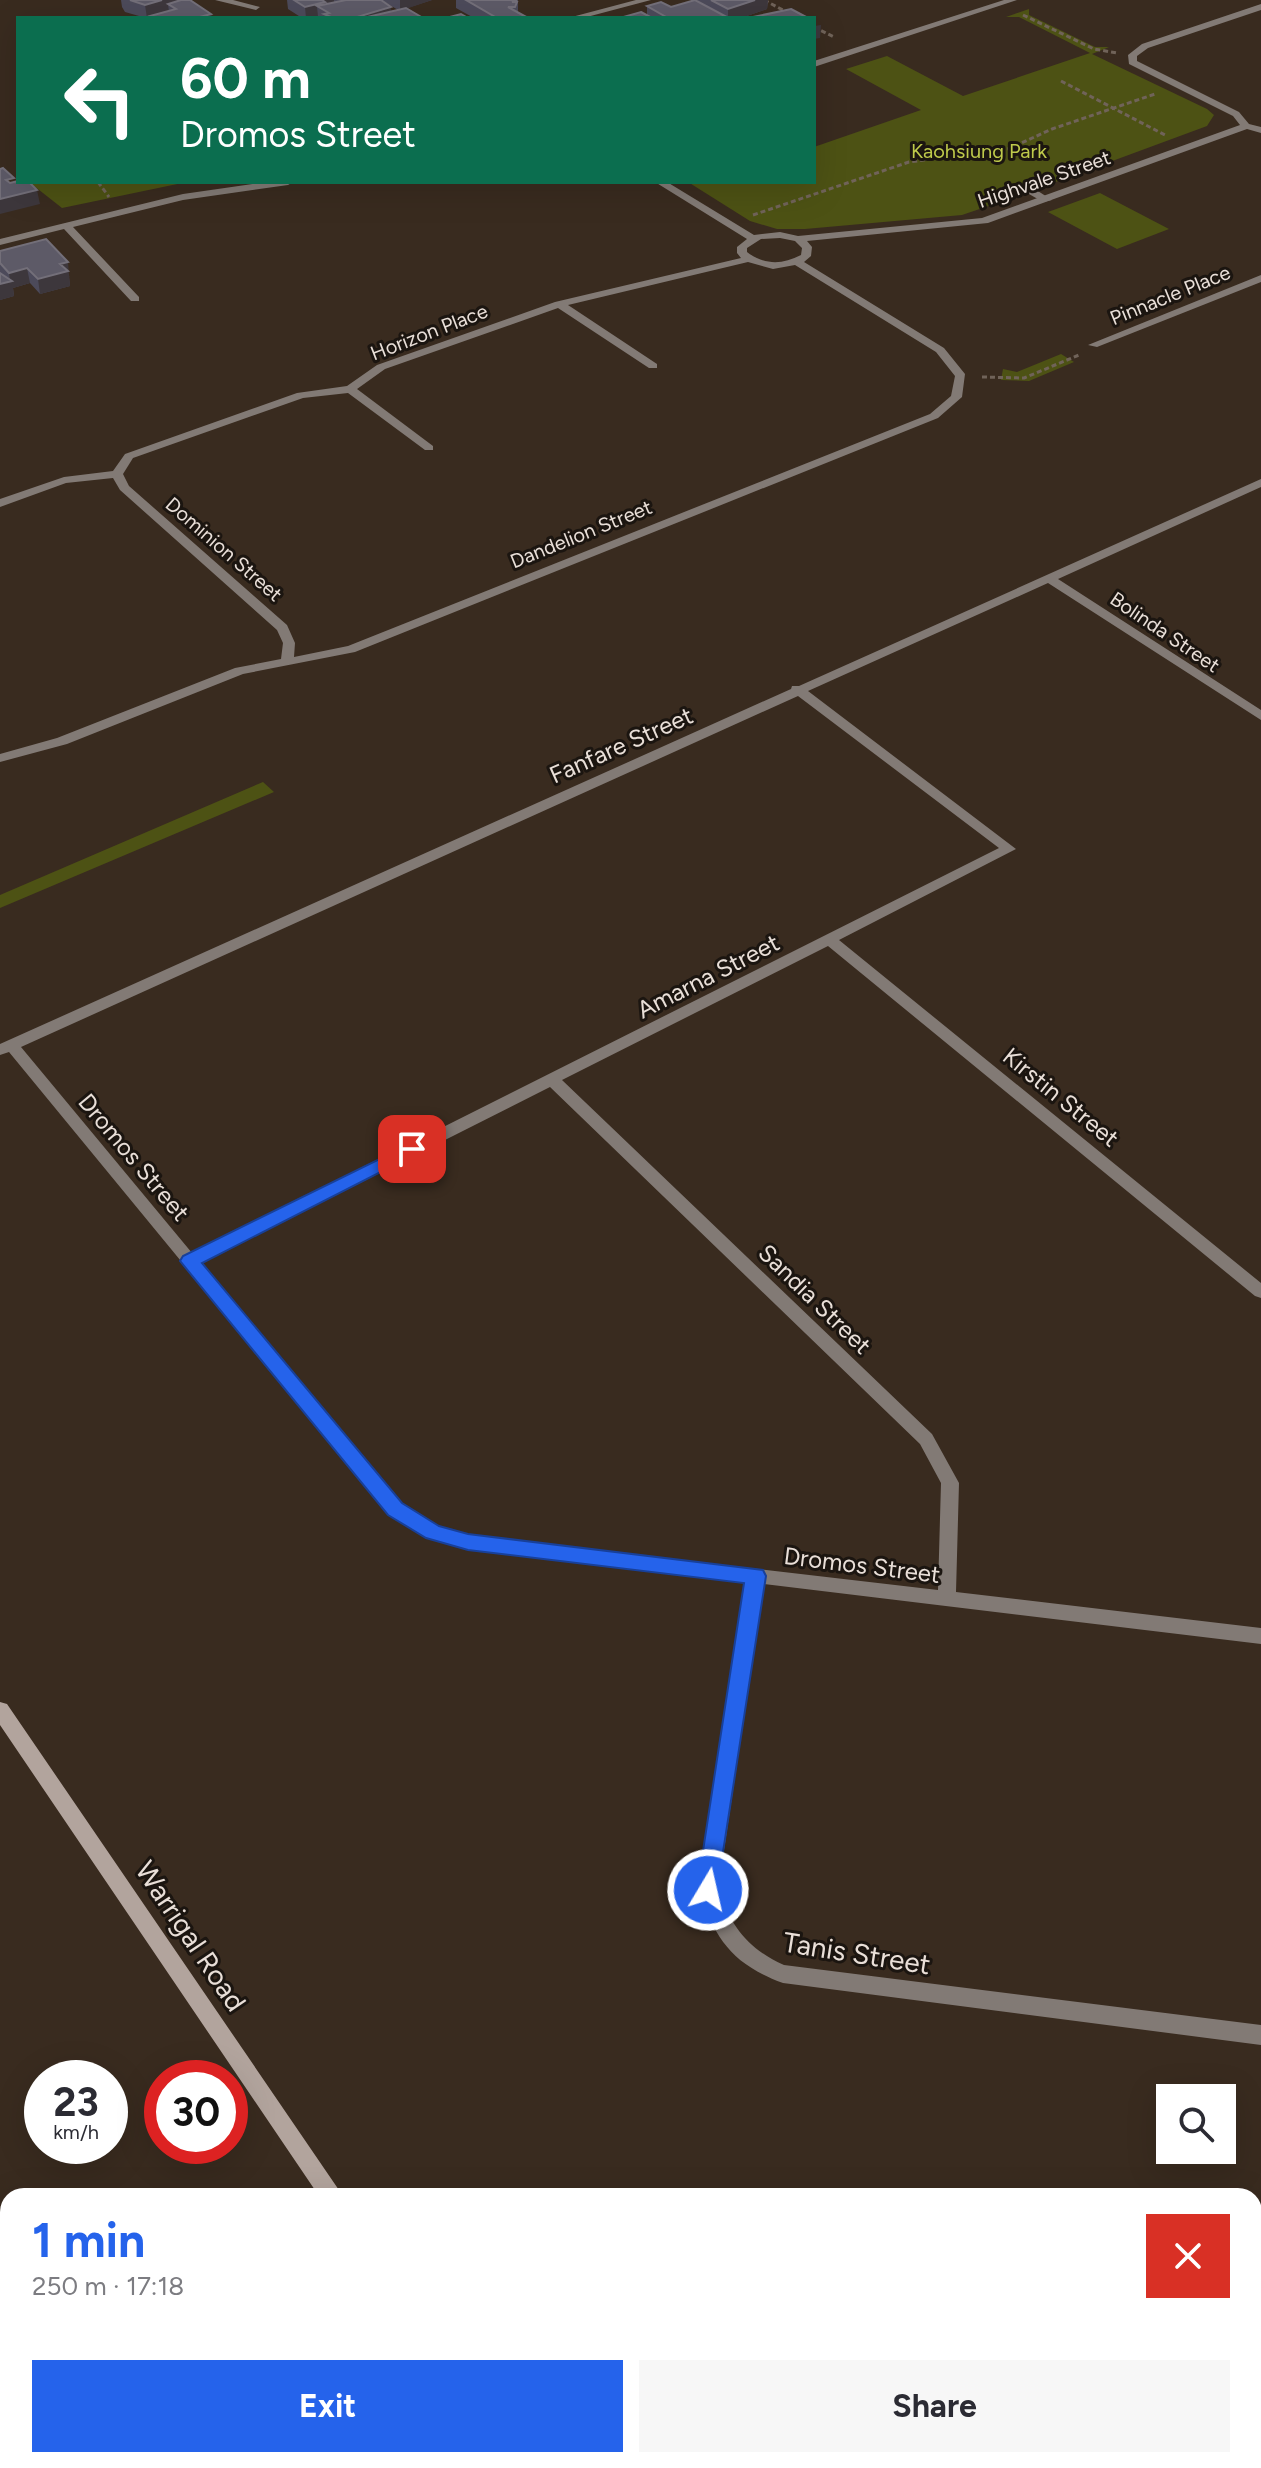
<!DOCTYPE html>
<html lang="en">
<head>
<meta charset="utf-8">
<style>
	:root { --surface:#fff; --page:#f7f7f7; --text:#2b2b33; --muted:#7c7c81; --accent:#2563eb }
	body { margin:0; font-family:Figtree,sans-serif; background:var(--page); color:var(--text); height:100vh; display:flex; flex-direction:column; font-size:30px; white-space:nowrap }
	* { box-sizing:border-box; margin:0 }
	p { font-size:26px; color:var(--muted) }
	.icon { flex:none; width:44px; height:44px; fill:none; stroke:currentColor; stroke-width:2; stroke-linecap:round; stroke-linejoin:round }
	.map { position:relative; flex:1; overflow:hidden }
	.sheet { position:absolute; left:0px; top:2188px; width:1262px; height:280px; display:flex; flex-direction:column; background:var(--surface); border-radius:24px 24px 0 0; box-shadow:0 8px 32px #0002 }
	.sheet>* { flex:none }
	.banner { position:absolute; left:16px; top:16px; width:800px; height:168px; border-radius:0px; box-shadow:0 8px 32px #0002; background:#0b6e4f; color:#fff; overflow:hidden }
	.fabs { position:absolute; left:1156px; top:2084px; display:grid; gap:16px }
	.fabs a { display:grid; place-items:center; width:80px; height:80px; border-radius:0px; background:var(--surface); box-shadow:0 8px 32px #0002; font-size:40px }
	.speed { position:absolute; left:24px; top:2060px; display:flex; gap:16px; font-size:40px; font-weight:700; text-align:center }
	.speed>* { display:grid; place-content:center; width:104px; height:104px; border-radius:50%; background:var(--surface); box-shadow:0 8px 32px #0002; line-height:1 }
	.speed small { font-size:20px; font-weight:400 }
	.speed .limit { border:12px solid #d22; background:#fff; color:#111 }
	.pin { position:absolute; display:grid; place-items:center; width:68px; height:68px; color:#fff; margin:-34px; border-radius:16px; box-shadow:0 4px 12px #0006 }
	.me { position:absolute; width:88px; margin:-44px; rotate:9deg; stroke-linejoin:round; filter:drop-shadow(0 0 6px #0008) }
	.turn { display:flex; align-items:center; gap:28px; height:168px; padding:0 32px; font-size:36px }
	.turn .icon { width:104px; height:104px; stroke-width:2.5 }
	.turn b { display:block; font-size:56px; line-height:68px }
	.round { display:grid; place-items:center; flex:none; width:84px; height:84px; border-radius:0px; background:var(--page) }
	.overview { display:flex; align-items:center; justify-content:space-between; height:136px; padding:0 32px }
	h1 { font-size:48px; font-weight:700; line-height:60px; color:var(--accent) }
	.action { display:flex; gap:16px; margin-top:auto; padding:16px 32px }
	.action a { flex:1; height:92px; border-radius:0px; background:var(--accent); color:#fff; font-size:32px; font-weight:700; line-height:92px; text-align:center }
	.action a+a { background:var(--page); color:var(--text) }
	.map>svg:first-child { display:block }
	.green { fill:#4d5214 }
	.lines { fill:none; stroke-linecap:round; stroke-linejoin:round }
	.path { stroke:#706359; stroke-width:3; stroke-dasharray:5 3; stroke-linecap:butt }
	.service { fill:#827a75; fill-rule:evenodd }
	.minor { fill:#827a75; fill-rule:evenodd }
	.secondary { fill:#b2a49d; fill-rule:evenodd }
	.wall { fill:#4c4a5a; fill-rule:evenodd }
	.shaded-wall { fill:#3d373c }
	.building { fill:#5d5a67; stroke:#736f79; stroke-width:2 }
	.route { fill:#2563eb; stroke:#184099; stroke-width:2 }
	.labels { text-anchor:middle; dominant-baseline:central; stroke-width:6; stroke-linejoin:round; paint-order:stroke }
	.far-park-label { font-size:20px; fill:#bfca4b; stroke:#1b1510 }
	.far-street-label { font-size:20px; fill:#e9dfd8; stroke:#1b1510 }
	.street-label { font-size:24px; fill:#e9dfd8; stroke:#1b1510 }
	.near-street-label { font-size:28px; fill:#e9dfd8; stroke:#1b1510 }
</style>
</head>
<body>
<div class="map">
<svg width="1261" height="2468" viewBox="0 0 1261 2468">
	<rect width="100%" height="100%" fill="#392b1f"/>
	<!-- green -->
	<path class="green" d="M 1029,9 L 1029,15 L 1095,47 L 1109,47 L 1092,54 L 1207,109 L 1214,115 L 1207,126 L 1042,187 L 1021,190 L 1018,196 L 962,215 L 805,229 L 777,229 L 750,221 L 688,182 L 814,182 L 814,147 L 921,110 L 846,69 L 887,56 L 963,96 L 1090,53 L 1019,17 L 1006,17 Z
		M 29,182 L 187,182 L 62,208 Z
		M 1100,193 L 1169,229 L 1117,249 L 1048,212 Z
		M 1061,354 L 1074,362 L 1029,381 L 1001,380 L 1003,369 L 1017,372 Z
		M 263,782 L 274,792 L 0,908 L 0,895 Z"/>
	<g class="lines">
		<!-- path -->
		<path class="path" d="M 764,0 L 798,18
			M 1023,15 L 1094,49 L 1117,53
			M 814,27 L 834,37
			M 1061,81 L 1165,135
			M 98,182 L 109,197
			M 753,215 L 909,162 L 1008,149 L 1052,129 L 1155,94
			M 982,377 L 1024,378 L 1079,355"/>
		<!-- service -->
		<path class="service" d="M 1022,186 L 1030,186 L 1052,200 L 1043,202 L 1022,190 Z"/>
		<!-- minor -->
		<path class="minor" d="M 215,0 L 233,0 L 260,7 L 256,10 Z
			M 636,0 L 651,0 L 583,18 L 568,18 Z
			M 1004,0 L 1017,0 L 814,67 L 814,61 Z
			M 1261,4 L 1261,10 L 1148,48 L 1137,56 L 1137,61 L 1239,112 L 1249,124 L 1261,127 L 1261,133 L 1247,129 L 988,223 L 807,241 L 812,247 L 811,256 L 804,262 L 944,348 L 965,374 L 962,397 L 938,418 L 355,652 L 243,674 L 67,744 L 0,762 L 0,754 L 57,738 L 235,668 L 281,659 L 283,643 L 277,630 L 120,490 L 113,478 L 66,483 L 0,507 L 0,499 L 64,477 L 113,471 L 125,454 L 297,393 L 347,386 L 377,365 L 555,302 L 741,258 L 737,253 L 737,247 L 747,239 L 655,182 L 667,182 L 754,235 L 780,232 L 798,236 L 982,218 L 1240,125 L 1233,116 L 1129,64 L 1128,55 L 1142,44 ZM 780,238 L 795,241 L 802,248 L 801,255 C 782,265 764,265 747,252 L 747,248 L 761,239 ZM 748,262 L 773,269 L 795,265 L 936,352 L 955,376 L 951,396 L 930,414 L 348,646 L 294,657 L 295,643 L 287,625 L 129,486 L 123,474 L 133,458 L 303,398 L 348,393 L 425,450 L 433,450 L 433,446 L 357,389 L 385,369 L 558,308 L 649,368 L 657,368 L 657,364 L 568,305 Z
			M 267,182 L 293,182 L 288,185 L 183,200 L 73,227 L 139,297 L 139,301 L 131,301 L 64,229 L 0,245 L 0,239 L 183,194 Z
			M 1261,275 L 1261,282 L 1097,347 L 1088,345 Z
			M 1261,479 L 1261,487 L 1058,579 L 1261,710 L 1261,720 L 1048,583 L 808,691 L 1016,849 L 839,940 L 1261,1283 L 1261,1298 L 1255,1296 L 828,946 L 562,1080 L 932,1434 L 959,1483 L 956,1592 L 1261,1628 L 1261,1644 L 764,1584 L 718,1890 C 731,1926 748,1949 784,1965 L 1261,2025 L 1261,2045 L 783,1983 C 732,1964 716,1940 698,1890 L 746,1582 L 468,1549 L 427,1537 L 389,1514 L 9,1052 L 0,1055 L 0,1044 L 791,689 L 792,686 L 799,686 ZM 798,696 L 999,848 L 192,1253 L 21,1047 ZM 550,1087 L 920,1444 L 941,1483 L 938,1590 L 468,1535 L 438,1526 L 401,1504 L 201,1263 Z
			M 67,2460 L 98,2460 L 94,2468 L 63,2468 Z"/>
		<!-- secondary -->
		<path class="secondary" d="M 0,1702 L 7,1704 L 343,2196 L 319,2196 L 0,1725 Z
			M 501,2460 L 526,2460 L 530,2468 L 505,2468 Z"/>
	</g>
	<!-- wall -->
	<path class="wall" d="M 121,0 L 179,0 L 211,14 L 212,18 L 146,18 L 125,12 L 122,7 Z
		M 287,0 L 432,0 L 407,8 L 423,18 L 302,18 L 288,9 ZM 383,1 L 398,10 L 391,11 L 391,7 Z
		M 456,0 L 518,0 L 518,12 L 528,18 L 474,18 L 456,8 Z
		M 698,0 L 768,0 L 767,9 L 741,18 L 620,18 L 647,15 L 647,6 L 671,7 L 697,1 Z
		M 0,251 L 70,277 L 69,277 L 70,286 L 40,294 L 30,283 L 13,288 L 14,296 L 0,300 Z"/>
	<!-- shaded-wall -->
	<path class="shaded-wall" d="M 162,0 L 179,0 L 168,4 L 169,12 L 147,18 L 145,5 Z
		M 317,0 L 334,0 L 334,6 L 317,6 L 318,17 L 306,18 L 305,7 Z
		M 400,0 L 432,0 L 400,11 Z
		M 755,0 L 768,0 L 767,9 L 741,18 L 728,18 L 728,9 Z
		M 391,7 L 392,18 L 354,18 Z
		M 211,14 L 212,18 L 196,18 Z
		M 821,25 L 820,38 L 814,39 L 814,26 Z
		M 37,190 L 40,204 L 0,214 L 0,199 Z
		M 68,262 L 70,286 L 40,294 L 38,279 L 60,264 Z
		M 27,268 L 30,283 L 13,288 L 14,296 L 0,300 L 0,284 L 10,281 L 9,273 Z"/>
	<!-- building -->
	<path class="building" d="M 130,0 L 162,0 L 145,5 Z
		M 181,0 L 190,0 L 211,14 L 196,18 L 154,18 L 150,16 L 176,9 L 168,4 Z
		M 294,0 L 322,0 L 325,2 L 305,7 Z
		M 346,0 L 381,0 L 391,7 L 354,18 L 333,18 L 324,14 L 329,13 L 317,6 Z
		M 466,0 L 517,0 L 512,2 L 517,2 L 515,7 L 508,7 L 528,18 L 497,18 Z
		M 695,0 L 725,16 L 713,18 L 668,18 L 647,6 L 661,2 L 671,7 Z
		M 711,0 L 755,0 L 728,9 Z
		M 406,8 L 423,18 L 363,18 Z
		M 791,9 L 808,18 L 753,17 Z
		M 641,12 L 652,18 L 620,18 Z
		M 461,14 L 468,18 L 446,18 Z
		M 3,168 L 14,178 L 6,180 L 10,183 L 18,181 L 18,182 L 29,182 L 37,190 L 0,199 L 0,169 Z
		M 46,239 L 68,262 L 60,264 L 68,271 L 38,279 L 27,268 L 9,273 L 0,263 L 0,251 Z
		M 0,273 L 12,281 L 0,284 Z"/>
	<!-- route -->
	<path class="route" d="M 412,1143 L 418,1145 L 418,1153 L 202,1263 L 402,1503 L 439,1526 L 468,1534 L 763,1570 L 766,1576 L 716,1897 L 708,1900 L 700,1897 L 697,1890 L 744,1583 L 468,1550 L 426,1538 L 388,1515 L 180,1261 L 183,1256 Z"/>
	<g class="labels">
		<!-- far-park labels -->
		<g class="far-park-label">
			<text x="979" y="151">Kaohsiung Park</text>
		</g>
		<!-- far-street labels -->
		<g class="far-street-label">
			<text transform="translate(1044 179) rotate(-19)">Highvale Street</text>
			<text transform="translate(1170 295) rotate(-22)">Pinnacle Place</text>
			<text transform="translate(429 332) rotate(-21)">Horizon Place</text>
			<text transform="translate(581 534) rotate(-22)">Dandelion Street</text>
			<text transform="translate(224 549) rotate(41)">Dominion Street</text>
			<text transform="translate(1165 632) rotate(34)">Bolinda Street</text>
		</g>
		<!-- street labels -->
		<g class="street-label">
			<text transform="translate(621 745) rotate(-24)">Fanfare Street</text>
			<text transform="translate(708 976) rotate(-27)">Amarna Street</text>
			<text transform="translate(1061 1097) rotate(39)">Kirstin Street</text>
			<text transform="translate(134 1157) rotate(50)">Dromos Street</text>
			<text transform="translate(815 1299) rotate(44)">Sandia Street</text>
			<text transform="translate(862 1565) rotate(7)">Dromos Street</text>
		</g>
		<!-- near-street labels -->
		<g class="near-street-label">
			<text transform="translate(191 1936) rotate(56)">Warrigal Road</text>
			<text transform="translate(857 1953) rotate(9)">Tanis Street</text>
		</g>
	</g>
</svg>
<div class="fabs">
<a><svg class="icon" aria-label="search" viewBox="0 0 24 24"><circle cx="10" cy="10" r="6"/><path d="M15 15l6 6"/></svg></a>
</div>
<div class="speed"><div>23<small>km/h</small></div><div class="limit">30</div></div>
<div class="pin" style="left:412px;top:1149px;background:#d93025"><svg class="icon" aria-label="arrive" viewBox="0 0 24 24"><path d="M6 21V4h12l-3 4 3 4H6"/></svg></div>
<svg class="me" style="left:708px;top:1890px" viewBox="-20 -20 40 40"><circle r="17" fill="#2563eb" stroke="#fff" stroke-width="3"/><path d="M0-11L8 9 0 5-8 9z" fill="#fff"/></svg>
<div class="banner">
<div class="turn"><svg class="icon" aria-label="left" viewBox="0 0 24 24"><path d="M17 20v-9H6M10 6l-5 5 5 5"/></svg><div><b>60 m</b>Dromos Street</div></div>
</div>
<section class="sheet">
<div class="overview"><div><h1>1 min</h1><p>250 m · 17:18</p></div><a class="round" style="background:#d93025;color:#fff"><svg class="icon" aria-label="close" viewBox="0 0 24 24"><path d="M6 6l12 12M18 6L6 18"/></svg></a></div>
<div class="action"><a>Exit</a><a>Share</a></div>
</section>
</div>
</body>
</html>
